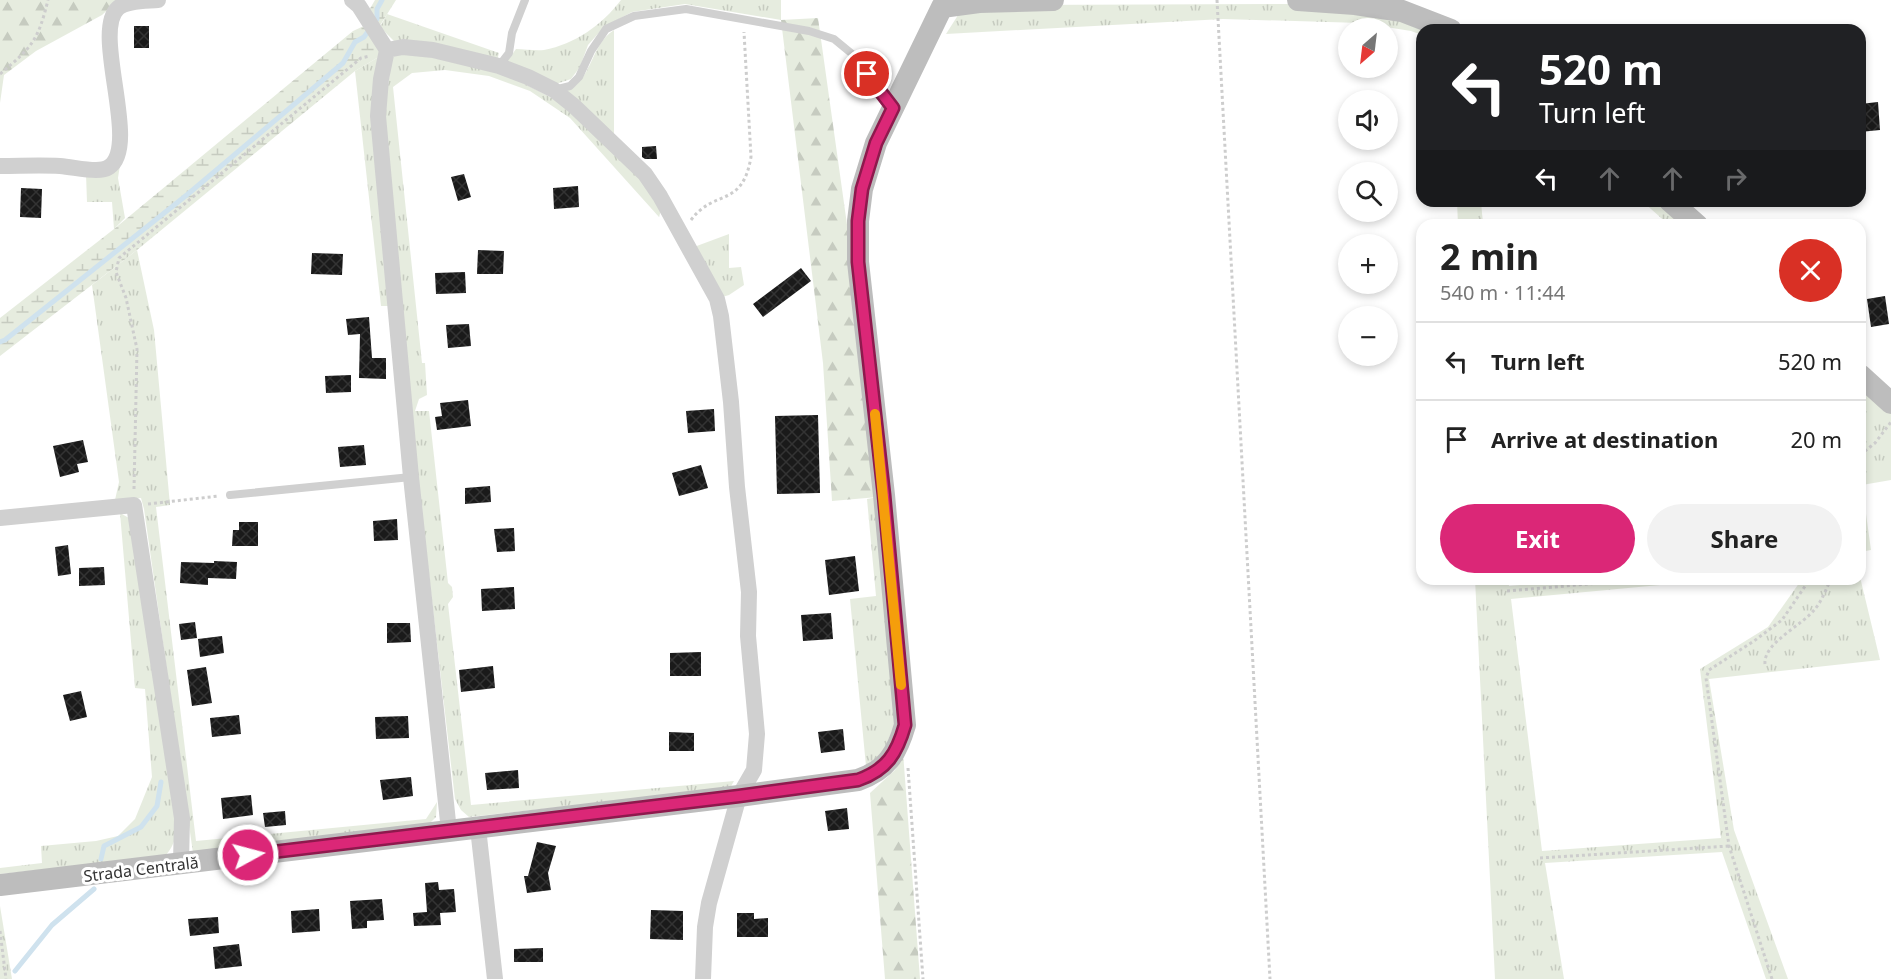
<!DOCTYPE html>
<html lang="en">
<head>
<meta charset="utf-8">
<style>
	:root { --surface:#fff; --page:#f2f2f2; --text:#222; --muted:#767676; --line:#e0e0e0; --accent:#db2777 }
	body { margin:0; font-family:"Noto Sans",sans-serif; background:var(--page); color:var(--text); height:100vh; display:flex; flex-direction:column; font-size:22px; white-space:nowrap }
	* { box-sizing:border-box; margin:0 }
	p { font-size:20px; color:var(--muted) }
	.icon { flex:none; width:33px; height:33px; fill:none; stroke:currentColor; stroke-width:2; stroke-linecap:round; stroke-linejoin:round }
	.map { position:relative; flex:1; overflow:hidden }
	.drawer { position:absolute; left:1416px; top:219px; width:450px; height:366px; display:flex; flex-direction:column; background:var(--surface); border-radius:18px; box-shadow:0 3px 9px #0003 }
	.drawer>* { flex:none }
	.top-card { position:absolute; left:1416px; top:24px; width:450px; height:183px; border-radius:18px; box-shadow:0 3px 9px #0003; background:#202124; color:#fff; overflow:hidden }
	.needle { width:39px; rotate:208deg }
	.fabs { position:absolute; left:1338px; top:18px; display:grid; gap:12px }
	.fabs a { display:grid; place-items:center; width:60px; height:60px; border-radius:50%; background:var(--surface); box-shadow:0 3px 9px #0003; font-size:30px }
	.pin { position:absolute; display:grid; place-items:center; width:51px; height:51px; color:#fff; margin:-26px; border:3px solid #fff; border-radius:50%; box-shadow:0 2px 6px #0007 }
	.me { position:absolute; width:66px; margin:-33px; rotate:83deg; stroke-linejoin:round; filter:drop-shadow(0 0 4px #0008) }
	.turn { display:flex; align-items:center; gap:21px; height:126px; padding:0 24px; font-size:27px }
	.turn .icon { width:78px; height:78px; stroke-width:2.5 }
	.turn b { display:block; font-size:42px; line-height:51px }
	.lanes { display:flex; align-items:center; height:57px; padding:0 24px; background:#0003; justify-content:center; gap:30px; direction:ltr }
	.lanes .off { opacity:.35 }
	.round { display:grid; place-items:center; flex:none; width:63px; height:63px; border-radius:32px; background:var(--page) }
	.headline { display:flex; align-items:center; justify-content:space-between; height:102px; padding:0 24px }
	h1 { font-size:36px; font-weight:700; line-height:45px }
	.button { display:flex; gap:12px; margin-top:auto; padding:12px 24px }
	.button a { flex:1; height:69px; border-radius:36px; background:var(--accent); color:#fff; font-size:24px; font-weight:700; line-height:69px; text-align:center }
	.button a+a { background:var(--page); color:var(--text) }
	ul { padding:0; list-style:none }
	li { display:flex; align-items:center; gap:18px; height:78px; padding:0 24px; border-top:2px solid var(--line) }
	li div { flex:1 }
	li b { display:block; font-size:22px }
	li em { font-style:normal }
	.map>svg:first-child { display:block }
	.grass { fill:url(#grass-tufts) }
	.forest { fill:url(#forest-firs) }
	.wetland { fill:url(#wetland-marsh) }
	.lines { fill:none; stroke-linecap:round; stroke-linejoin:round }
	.stream { stroke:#cfe2ee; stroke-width:5 }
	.building { fill:url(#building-cross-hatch) }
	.path { stroke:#cdcdcd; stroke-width:3; stroke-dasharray:3 3; stroke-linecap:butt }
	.lane { stroke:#d0d0d0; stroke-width:8 }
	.street { stroke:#d0d0d0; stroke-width:16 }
	.secondary { stroke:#bdbdbd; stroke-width:22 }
	.route-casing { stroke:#8e194d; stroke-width:15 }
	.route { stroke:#db2777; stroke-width:10 }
	.slow { stroke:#f59e0b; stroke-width:10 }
	.labels { text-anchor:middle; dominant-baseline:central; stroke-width:6; stroke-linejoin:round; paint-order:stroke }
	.street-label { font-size:16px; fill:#333; stroke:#fff }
</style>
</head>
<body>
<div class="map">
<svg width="1891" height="979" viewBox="0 0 1891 979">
	<defs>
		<pattern id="grass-tufts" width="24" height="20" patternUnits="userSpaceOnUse" patternTransform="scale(1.5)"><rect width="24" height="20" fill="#e6ecdf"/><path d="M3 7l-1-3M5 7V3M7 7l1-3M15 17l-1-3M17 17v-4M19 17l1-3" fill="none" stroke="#c6cbc0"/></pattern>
		<pattern id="forest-firs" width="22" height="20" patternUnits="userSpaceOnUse" patternTransform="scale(1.5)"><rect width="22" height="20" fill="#e6ecdf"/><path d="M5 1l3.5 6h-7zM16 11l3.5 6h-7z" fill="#c6cbc0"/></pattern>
		<pattern id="wetland-marsh" width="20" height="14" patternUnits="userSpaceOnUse" patternTransform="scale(1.5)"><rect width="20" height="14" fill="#e6ecdf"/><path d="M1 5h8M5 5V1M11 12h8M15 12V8" fill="none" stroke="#c6cbc0"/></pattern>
		<pattern id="building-cross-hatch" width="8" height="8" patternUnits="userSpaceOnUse" patternTransform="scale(1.5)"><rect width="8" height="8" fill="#1a1a1a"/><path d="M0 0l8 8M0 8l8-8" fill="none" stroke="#333"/></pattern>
	</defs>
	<rect width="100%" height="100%" fill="#fff"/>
	<!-- grass -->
	<path class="grass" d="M 621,0 L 781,0 L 781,20 L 685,4 L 632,12 L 604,27 L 588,45 L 580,67 L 571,79 L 556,84 L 505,64 L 516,49 C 525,49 535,51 544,50 C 575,44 602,25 621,0 Z
		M 1288,4 L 1392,15 L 1422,30 L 1422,35 L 1411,31 L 1361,23 L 1223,19 L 946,34 L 960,12 L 1006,5 Z
		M 387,14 L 499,53 L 497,61 L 394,41 L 380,27 Z
		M 614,30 L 614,141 L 564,92 C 593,82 589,46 614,30 Z
		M 402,52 L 498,70 L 571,108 L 642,177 L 662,207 L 659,217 L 570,118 L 530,91 L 489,76 L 445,70 L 412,73 L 393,87 L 422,363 L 425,363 L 427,395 L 419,399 L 415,411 L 429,411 L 448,583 L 452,587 L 453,597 L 448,604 L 471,805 L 734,781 L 730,788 L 469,817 L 461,810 L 455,799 L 413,437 L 383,121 L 392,57 Z
		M 382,55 L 388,306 L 381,306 L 355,71 Z
		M 120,165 L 118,178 L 125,218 L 114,229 L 112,202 L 87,202 L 86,174 Z
		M 1457,201 L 1481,201 L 1483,225 L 1458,225 Z
		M 1642,201 L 1661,201 L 1689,225 L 1669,225 Z
		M 729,234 L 729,268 L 741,267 L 744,285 L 729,295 L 722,297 L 694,247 Z
		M 137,250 L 154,330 L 170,505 L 156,507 L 196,841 L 426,819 L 437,802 L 436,817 L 430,823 L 193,853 L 144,509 L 141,498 L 115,500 L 119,482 L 92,285 Z
		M 1860,381 L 1891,408 L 1891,480 L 1862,485 L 1871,550 L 1860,552 Z
		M 878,497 L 896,721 L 882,755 L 866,766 L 850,599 L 876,596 L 867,499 Z
		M 120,513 L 129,518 L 177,815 C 176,833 177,844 164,857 L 0,874 L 0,868 L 42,863 L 41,846 L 96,841 L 118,836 L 135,819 L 152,777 L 145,689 L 135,688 Z
		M 1860,577 L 1880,660 L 1709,679 L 1734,830 L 1788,979 L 1766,979 L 1722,852 L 1545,863 L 1564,979 L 1495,979 L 1475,579 L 1508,579 L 1509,586 L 1589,579 L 1724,579 L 1511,599 L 1542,851 L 1721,838 L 1700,669 L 1768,627 L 1802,579 L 1860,579 Z
		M 0,906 L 12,979 L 0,979 Z"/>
	<!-- forest -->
	<path class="forest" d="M 0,0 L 122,0 L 114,4 L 102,15 L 36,51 L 4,75 L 0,103 Z
		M 818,18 L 851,253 L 878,497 L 832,501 L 823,363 L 781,20 Z
		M 903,752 L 920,979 L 885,979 L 870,793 L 895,770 Z"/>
	<!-- wetland -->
	<path class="wetland" d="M 375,0 L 396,0 L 379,27 L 368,12 Z
		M 366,25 L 382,55 L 355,71 L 137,250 L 0,356 L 0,318 L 114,229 L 353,31 Z"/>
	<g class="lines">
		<!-- stream -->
		<path class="stream" d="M 0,342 L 5,340 L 188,194 L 343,63 L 355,42 L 364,37 L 377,19 L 377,9 L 382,0
			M 101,859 L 104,846 L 141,827 L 157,806 L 161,782
			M 15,971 L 52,925 L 94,889"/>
	</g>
	<!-- building -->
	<path class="building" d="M 134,26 L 149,26 L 149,48 L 134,48 Z
		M 1878,102 L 1880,130 L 1860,132 L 1860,104 Z
		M 656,146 L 657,159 L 645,159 L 642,157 L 642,147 Z
		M 464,174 L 471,197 L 458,201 L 451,177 Z
		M 578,186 L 579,207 L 554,209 L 553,188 Z
		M 21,188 L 42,189 L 41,218 L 20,217 Z
		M 478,250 L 504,251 L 503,274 L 477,274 Z
		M 312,253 L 343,254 L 342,275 L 311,274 Z
		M 801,268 L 811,281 L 763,317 L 753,304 Z
		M 465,272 L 466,293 L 436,294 L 435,273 Z
		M 1885,296 L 1889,324 L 1871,327 L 1867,299 Z
		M 369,317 L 372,358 L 386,358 L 386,379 L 359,378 L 360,334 L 348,335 L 346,319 Z
		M 469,324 L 471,346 L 448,348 L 446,325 Z
		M 351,375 L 351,392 L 326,393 L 325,376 Z
		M 468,400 L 471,426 L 437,430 L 435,417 L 442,416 L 440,403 Z
		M 714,409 L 715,431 L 688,433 L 686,411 Z
		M 818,415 L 820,493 L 777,494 L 775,416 Z
		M 83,440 L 88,462 L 77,464 L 79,472 L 60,477 L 53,446 Z
		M 364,445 L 366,465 L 340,467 L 338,447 Z
		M 701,465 L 708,488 L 679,496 L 672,473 Z
		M 490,486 L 491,502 L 465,504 L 465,488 Z
		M 397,519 L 398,540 L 374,541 L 373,521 Z
		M 239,522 L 258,522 L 258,546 L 232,546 L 233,530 L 239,530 Z
		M 514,528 L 515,551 L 497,552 L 494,529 Z
		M 68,545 L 71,574 L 58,576 L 55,547 Z
		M 855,556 L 859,591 L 829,595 L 825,560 Z
		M 214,561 L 237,562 L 236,579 L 208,578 L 208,585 L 180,583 L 181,562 L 214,563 Z
		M 104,567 L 105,585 L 79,586 L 79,568 Z
		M 514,587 L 515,609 L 482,611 L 481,589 Z
		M 831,613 L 833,639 L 803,641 L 801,615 Z
		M 195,622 L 197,638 L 181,640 L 179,624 Z
		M 387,623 L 410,623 L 411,642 L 387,643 Z
		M 222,636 L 224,653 L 200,657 L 198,639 Z
		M 701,652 L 701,676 L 670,676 L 670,653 Z
		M 493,666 L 495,688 L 461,692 L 459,670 Z
		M 206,667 L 212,703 L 192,706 L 187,670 Z
		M 81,691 L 87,717 L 70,721 L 63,695 Z
		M 239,715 L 241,734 L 212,737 L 210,718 Z
		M 408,716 L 409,738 L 376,739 L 375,717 Z
		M 843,729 L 845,750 L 821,753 L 818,732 Z
		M 669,732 L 694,733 L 694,751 L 669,751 Z
		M 518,770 L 519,788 L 487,790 L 485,773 Z
		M 411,777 L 413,796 L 383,800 L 380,780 Z
		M 251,795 L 253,815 L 223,819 L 221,798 Z
		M 847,808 L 849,829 L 828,831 L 825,811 Z
		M 285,811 L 286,825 L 265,827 L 263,813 Z
		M 537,842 L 556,846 L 548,873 L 551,890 L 527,893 L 524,876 L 528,876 Z
		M 438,882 L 439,890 L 454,889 L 456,912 L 440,913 L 441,925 L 414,926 L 413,913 L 427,912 L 425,883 Z
		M 382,899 L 384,920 L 367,921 L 367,928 L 352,929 L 350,901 Z
		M 319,909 L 320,931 L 292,933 L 291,911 Z
		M 651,910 L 683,911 L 683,940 L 650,939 Z
		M 737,913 L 754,913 L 754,919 L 768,918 L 768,937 L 737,937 Z
		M 218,917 L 219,933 L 190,936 L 188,919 Z
		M 239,944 L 242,966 L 215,969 L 213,947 Z
		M 543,948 L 543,962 L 514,962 L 514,949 Z"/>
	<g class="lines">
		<!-- path -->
		<path class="path" d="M 1217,0 L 1270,979
			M 0,74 C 32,47 38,41 48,0
			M 691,220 C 715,188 742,209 751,157 L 744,32
			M 1860,455 L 1875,443 L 1891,422
			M 134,489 L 137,349 L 126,298 L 116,272 L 119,258 L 361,58 L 370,56
			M 148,504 L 219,496
			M 1507,591 L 1647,579
			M 1765,664 C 1763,643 1803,625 1815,609 C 1822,601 1826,589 1831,579
			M 908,768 L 923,979
			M 1540,858 L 1729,846
			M 0,931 L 6,979
			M 1772,979 L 1729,846 L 1706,678 L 1709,670 L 1754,641 L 1782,620 L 1810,579"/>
		<!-- lane -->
		<path class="lane" d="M 499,66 L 509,53 L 512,33 L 525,0
			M 554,90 L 570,86 L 579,77 L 591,51 L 606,29 L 634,16 L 686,9 L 809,31 L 834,39 L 851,53 L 891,106
			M 230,495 L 411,477"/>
		<!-- street -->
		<path class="street" d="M 352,0 L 359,6 L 387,50 L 381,79 L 378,116 L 411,477 L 449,831
			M 387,50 L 403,47 L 433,50 L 499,66 L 528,77 L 554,90 L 574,106 L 645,174 L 660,196 L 717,299 L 721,316 L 731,402 L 737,487 L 749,592 L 748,636 L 757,734 L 754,770 L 739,796 L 709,903 L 705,927 L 703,979
			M 0,166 C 20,166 40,165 60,166 C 72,167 84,170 96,170 C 100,170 106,169 109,167 C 141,146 91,32 118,8 C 127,0 146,1 158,0
			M 0,518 L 134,505 L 182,818 L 181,863
			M 478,828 L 495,979"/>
		<!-- secondary -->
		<path class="secondary" d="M 1298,0 L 1355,4 L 1402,11 L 1451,30
			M 1670,201 L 1697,225
			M 1860,375 L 1891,403
			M 0,885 L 739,796 L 858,780 C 887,770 897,753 905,725 L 884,495 L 858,262 L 858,221 L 862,189 L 876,143 L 942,7 L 979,2 L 1053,0"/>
	</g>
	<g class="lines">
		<defs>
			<path id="route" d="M 248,855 L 739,796 L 858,780 C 887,770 897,753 905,725 L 884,495 L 858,262 L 858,221 L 862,189 L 876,143 L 893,108 L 867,74"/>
		</defs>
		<!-- route casing -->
		<use href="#route" class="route-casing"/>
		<!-- route -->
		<use href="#route" class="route"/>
		<!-- slow -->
		<path class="slow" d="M 875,414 L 901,685"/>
	</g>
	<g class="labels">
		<!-- street labels -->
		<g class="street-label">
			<text transform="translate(141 869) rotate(-7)">Strada Centrală</text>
		</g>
	</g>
</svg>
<div class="fabs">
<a><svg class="needle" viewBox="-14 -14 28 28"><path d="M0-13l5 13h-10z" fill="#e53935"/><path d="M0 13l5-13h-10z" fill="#767676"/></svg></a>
<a><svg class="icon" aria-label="sound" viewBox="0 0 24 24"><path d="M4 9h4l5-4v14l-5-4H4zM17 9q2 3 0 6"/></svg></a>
<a><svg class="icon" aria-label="search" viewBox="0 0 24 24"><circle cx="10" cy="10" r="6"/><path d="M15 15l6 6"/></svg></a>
<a>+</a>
<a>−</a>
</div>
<div class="pin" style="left:867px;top:74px;background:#d93025"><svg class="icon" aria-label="arrive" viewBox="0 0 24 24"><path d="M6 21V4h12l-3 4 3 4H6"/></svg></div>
<svg class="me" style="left:248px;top:855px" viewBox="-20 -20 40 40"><circle r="17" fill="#db2777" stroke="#fff" stroke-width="3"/><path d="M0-11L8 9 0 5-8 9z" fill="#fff"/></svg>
<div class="top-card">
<div class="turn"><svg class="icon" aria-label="left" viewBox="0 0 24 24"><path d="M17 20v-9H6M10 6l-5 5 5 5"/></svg><div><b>520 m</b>Turn left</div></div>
<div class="lanes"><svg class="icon" aria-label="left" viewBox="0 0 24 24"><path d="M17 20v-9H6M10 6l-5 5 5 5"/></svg><svg class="icon off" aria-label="ahead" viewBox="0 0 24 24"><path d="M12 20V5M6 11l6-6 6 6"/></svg><svg class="icon off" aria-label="ahead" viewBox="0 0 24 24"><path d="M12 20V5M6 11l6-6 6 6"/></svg><svg class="icon off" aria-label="right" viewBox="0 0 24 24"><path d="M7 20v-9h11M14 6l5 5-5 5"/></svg></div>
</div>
<section class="drawer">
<div class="headline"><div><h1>2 min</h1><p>540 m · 11:44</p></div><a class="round" style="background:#d93025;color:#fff"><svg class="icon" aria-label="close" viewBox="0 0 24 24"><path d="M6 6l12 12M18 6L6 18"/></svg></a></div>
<ul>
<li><svg class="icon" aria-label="left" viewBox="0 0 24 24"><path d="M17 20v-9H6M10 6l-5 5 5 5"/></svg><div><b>Turn left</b></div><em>520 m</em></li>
<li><svg class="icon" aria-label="arrive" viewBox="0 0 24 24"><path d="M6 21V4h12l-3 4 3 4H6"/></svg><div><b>Arrive at destination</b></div><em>20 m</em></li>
</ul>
<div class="button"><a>Exit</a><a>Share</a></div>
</section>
</div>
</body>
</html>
